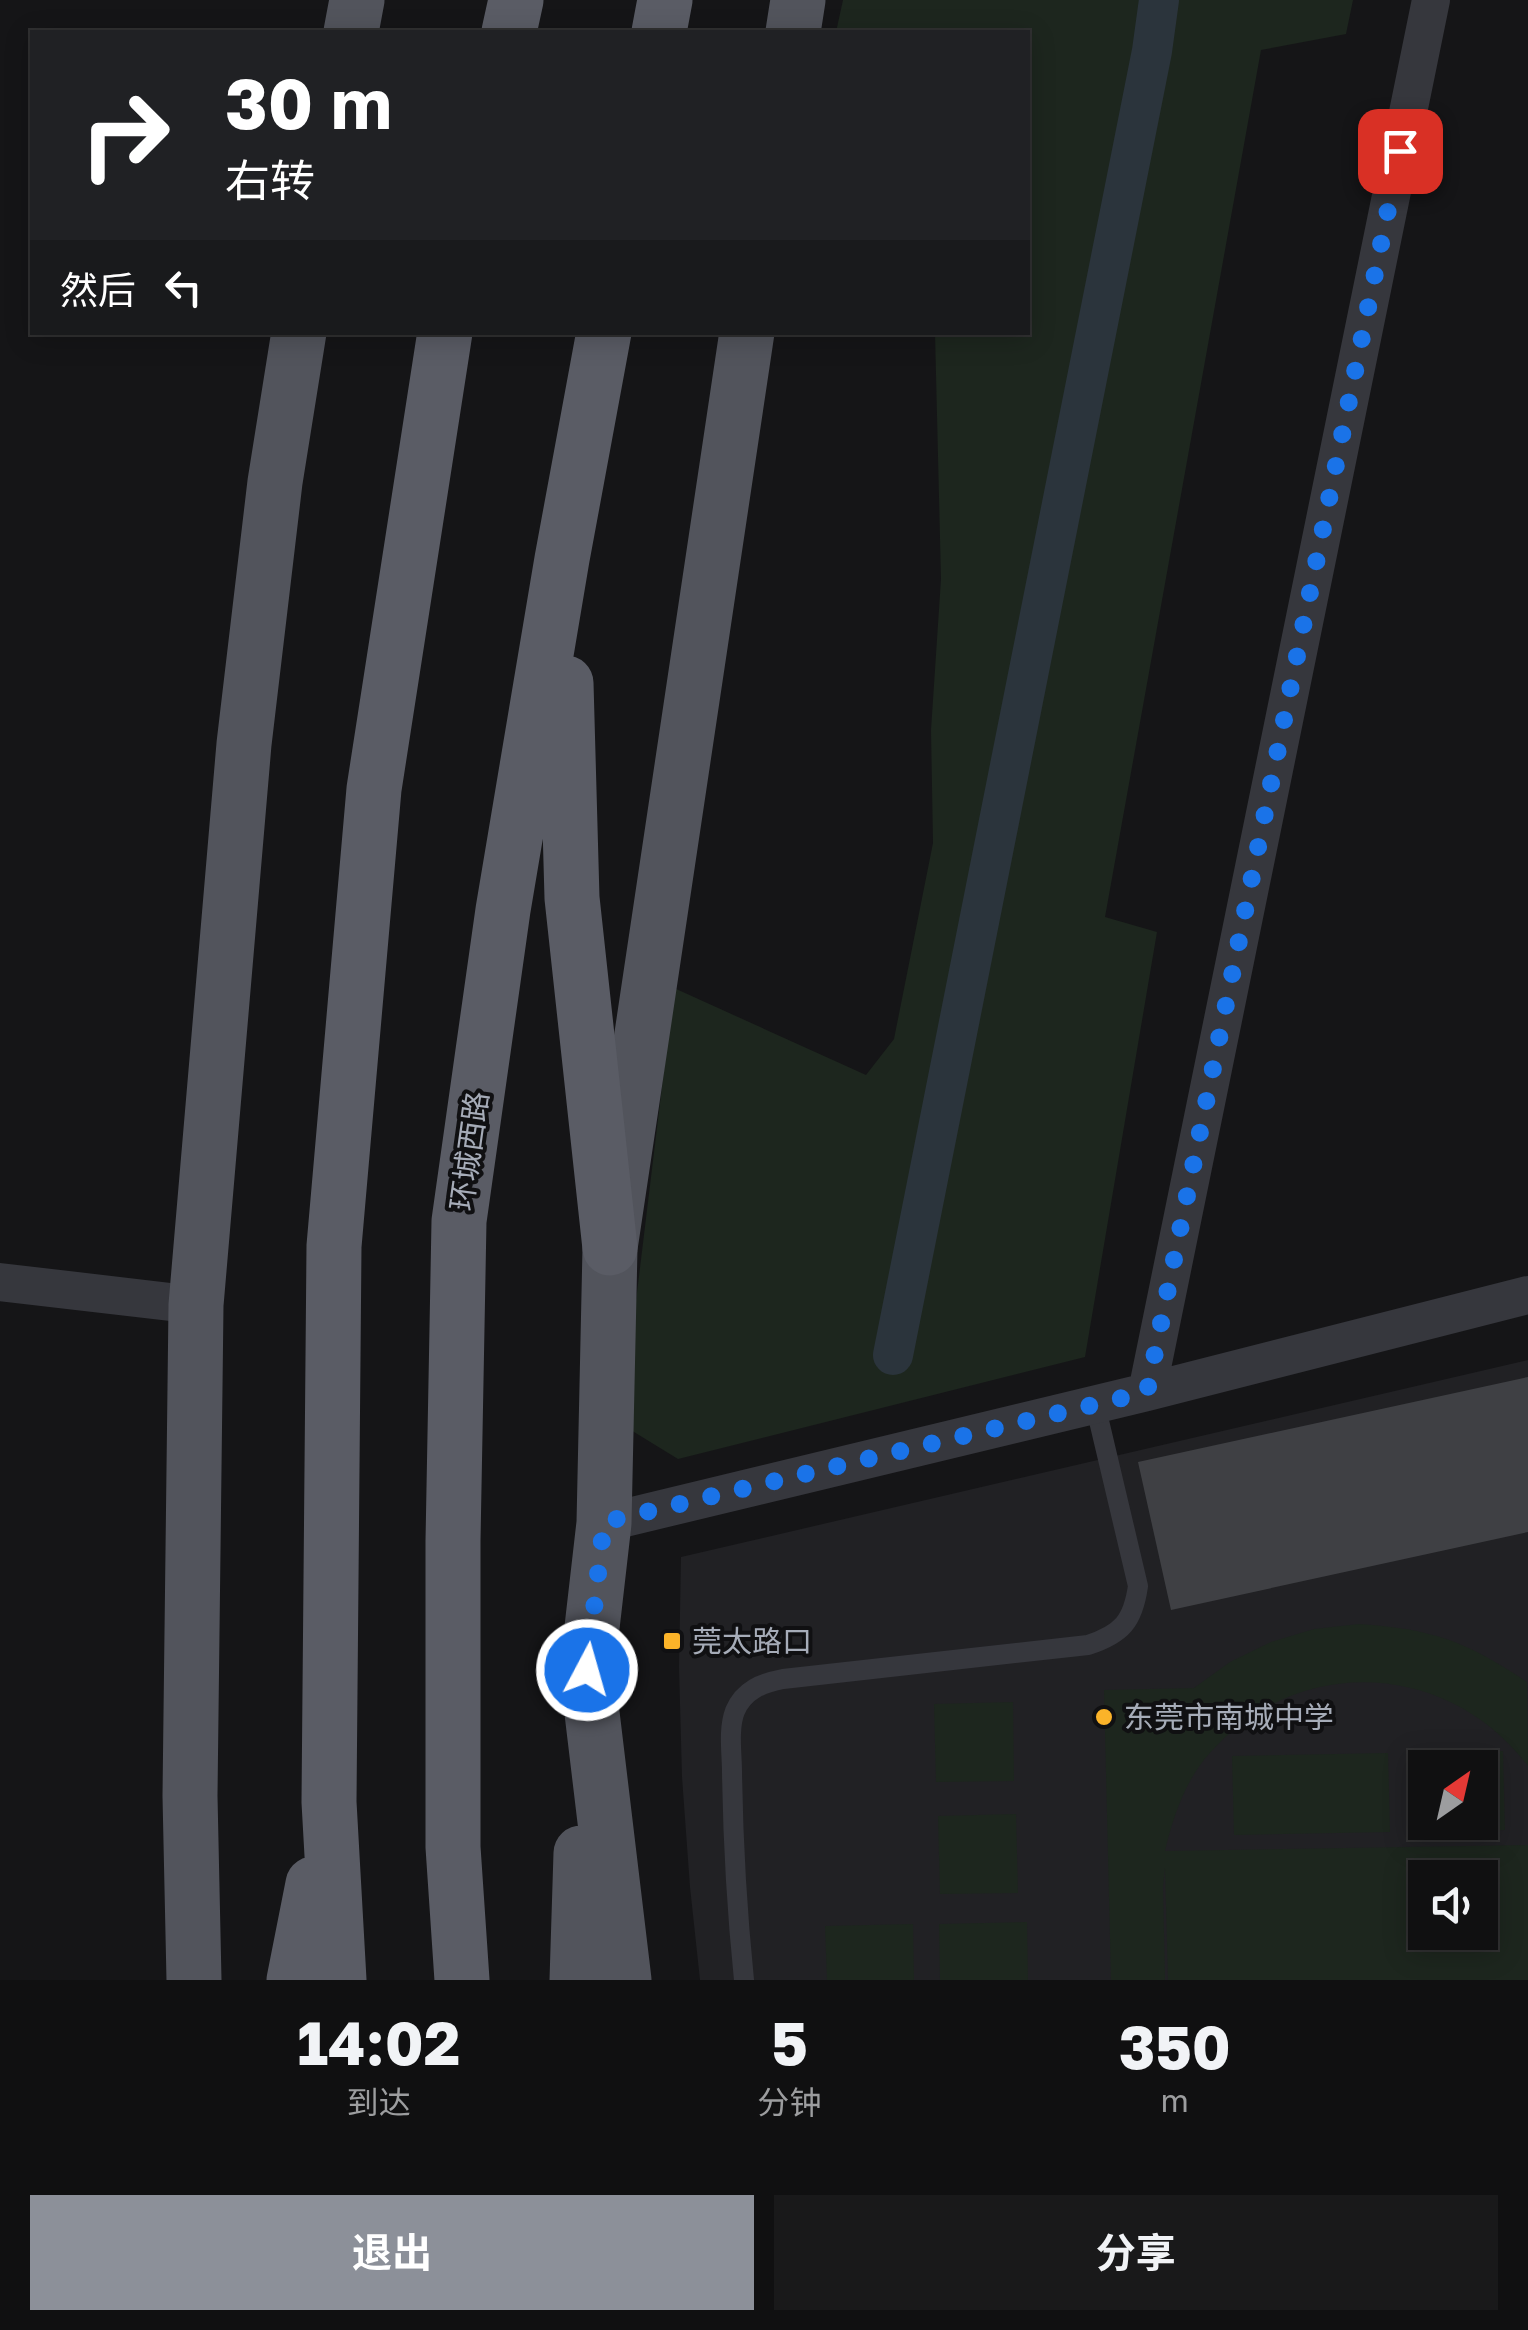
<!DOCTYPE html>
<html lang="zh">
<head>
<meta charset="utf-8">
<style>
	:root { --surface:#101011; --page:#19191a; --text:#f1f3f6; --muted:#9c9d9f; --line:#303031; --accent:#8c9099 }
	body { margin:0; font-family:"Golos Text","Noto Sans SC",sans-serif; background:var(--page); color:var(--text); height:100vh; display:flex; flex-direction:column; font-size:38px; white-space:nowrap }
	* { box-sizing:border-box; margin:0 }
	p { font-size:32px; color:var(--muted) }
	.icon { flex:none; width:55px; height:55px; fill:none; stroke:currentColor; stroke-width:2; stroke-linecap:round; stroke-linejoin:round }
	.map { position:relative; height:1980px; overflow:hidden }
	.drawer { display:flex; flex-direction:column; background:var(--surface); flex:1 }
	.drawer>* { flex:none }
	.guide { position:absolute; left:30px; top:30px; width:1000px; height:305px; border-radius:0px; box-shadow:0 5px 25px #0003,0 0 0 2px var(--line); background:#202124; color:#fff; overflow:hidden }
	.needle { width:65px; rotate:34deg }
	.fabs { position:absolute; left:1408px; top:1750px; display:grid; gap:20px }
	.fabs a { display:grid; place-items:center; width:90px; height:90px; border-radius:0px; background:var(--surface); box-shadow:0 5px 25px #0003,0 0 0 2px var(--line); font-size:50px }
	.pin { position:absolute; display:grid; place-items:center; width:85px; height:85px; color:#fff; margin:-42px; border-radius:20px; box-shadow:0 5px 15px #0006 }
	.me { position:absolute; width:110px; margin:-55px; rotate:6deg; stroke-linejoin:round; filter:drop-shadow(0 0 8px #0008) }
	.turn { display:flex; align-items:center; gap:35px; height:210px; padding:0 30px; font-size:45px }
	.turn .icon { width:130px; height:130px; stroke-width:2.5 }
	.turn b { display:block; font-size:70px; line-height:85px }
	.then { display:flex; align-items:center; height:95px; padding:0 30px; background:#0003; gap:20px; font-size:38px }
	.eta { display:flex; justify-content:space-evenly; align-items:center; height:170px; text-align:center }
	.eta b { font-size:60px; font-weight:700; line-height:70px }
	.cta { display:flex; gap:20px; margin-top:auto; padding:20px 30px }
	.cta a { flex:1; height:115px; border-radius:0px; background:var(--accent); color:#fff; font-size:40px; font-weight:700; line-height:115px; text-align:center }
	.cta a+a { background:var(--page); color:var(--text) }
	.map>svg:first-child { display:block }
	.built { fill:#212124; fill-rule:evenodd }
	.green { fill:#1d261e; fill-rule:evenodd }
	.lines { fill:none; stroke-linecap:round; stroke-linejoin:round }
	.canal { stroke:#2b343c; stroke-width:40 }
	.building { fill:#3f4044 }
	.service { stroke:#36373d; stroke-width:20 }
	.minor { stroke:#36373d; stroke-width:38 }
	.primary { stroke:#52545c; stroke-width:55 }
	.trunk { stroke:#5a5c65; stroke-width:55 }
	.route { stroke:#1a73e8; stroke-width:18; stroke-dasharray:0 32.4 }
	.poi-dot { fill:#fbb329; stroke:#101012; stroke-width:4 }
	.labels { text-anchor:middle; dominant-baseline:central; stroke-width:8; stroke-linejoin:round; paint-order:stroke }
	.street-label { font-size:30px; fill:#a6acb8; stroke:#101012 }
	.poi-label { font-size:30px; fill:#a6acb8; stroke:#101012; text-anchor:start }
</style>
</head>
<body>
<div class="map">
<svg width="1528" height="1980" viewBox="0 0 1528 1980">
	<rect width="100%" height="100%" fill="#151517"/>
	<!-- built -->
	<path class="built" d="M 1528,1360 L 1528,1980 L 700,1980 L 690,1887 L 682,1777 L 679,1667 L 681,1557 ZM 1425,1768 L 1480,1768 L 1480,1822 L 1425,1822 ZM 1425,1878 L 1480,1878 L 1480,1932 L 1425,1932 Z"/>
	<!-- green -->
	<path class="green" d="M 843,0 L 1353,0 L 1346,34 L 1261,50 L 1105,917 L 1157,932 L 1085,1357 L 678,1459 L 621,1424 L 674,988 L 866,1075 L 894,1039 L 933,843 L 931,730 L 941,579 L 935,333 L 1028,332 L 1028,32 L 836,32 Z
		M 1359,1624 C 1432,1629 1466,1641 1527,1682 L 1528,1766 C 1448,1660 1297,1653 1209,1754 C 1185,1781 1173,1817 1165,1851 L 1528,1845 L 1528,1980 L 1168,1980 L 1165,1868 L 1163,1887 L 1165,1980 L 1111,1980 L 1104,1690 L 1194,1688 L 1230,1662 L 1271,1642 L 1314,1629 ZM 1425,1878 L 1480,1878 L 1480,1932 L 1425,1932 Z
		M 1013,1702 L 1014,1781 L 936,1782 L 934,1704 Z
		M 1503,1751 L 1505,1830 L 1426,1831 L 1426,1823 L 1480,1822 L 1480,1768 L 1425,1768 L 1425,1777 L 1424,1752 Z
		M 1388,1753 L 1390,1832 L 1234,1835 L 1232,1756 Z
		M 1016,1814 L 1018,1893 L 940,1894 L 938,1816 Z
		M 1027,1922 L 1028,1980 L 940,1980 L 939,1924 Z
		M 913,1924 L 914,1980 L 827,1980 L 825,1926 Z"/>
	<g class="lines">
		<!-- canal -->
		<path class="canal" d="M 893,1355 L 1152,51 L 1159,0"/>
	</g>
	<!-- building -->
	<path class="building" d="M 1528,1377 L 1528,1532 L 1171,1610 L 1138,1462 Z"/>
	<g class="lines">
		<!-- service -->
		<path class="service" d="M 744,1980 C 737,1911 733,1842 732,1772 C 732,1754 728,1729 735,1711 C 744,1690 762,1683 783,1679 L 1088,1645 C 1122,1634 1133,1621 1138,1586 L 1095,1404"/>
		<!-- minor -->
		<path class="minor" d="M 0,1282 L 196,1305
			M 1147,1392 L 1431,0
			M 604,1523 L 1147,1392 L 1528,1295"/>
		<!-- primary -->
		<path class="primary" d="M 351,32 L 357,0
			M 793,32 L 798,0
			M 194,1980 L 190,1796 L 196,1305 L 244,744 L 275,482 L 299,332
			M 577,1980 L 581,1853
			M 624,1980 L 587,1671 L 604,1523 L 610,1248 L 747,332"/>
		<!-- trunk -->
		<path class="trunk" d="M 509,32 L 516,0
			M 659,32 L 665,0
			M 566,683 L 572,898 L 610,1248
			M 294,1980 L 313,1884
			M 339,1980 L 329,1802 L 334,1246 L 374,789 L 445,332
			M 462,1980 L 453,1847 L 453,1541 L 459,1221 L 503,910 L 562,559 L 604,332"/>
	</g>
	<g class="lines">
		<!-- route -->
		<path class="route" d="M 587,1670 L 604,1522 L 1147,1392 L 1400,151"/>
	</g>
	<!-- markers -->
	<g class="poi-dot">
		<rect x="662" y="1631" width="20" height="20" rx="5"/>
		<circle cx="1104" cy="1717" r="10"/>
	</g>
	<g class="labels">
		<!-- street labels -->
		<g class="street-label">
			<text transform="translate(469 1151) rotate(-82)">环城西路</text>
		</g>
		<!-- poi labels -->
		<g class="poi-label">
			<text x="692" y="1641">莞太路口</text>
			<text x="1124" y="1717">东莞市南城中学</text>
		</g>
	</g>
</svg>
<div class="fabs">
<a><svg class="needle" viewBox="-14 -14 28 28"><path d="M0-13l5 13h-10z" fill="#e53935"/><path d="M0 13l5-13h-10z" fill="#9c9d9f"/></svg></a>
<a><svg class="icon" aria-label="sound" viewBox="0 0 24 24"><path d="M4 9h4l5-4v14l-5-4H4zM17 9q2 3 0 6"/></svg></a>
</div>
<div class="pin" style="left:1400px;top:151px;background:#d93025"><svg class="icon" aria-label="arrive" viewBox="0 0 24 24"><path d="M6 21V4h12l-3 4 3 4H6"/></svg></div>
<svg class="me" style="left:587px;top:1670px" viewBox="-20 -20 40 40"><circle r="17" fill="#1a73e8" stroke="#fff" stroke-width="3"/><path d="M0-11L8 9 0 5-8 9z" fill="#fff"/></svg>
<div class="guide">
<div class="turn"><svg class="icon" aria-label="right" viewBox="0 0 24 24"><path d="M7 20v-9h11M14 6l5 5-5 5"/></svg><div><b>30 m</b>右转</div></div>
<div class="then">然后<svg class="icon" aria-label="left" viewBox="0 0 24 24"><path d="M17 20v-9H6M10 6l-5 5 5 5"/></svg></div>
</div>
</div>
<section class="drawer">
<div class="eta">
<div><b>14:02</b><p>到达</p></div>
<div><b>5</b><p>分钟</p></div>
<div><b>350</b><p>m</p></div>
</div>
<div class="cta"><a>退出</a><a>分享</a></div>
</section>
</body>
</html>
